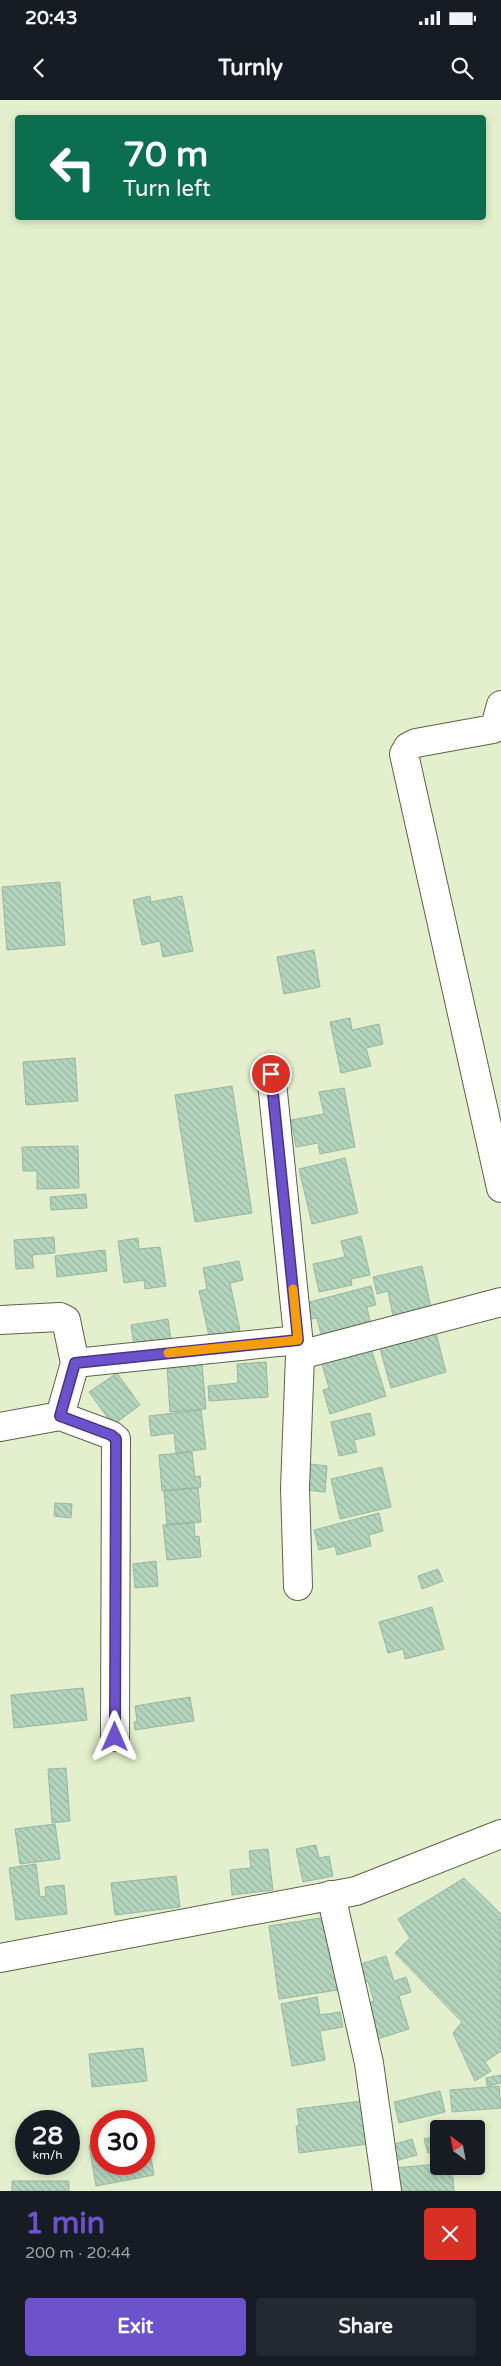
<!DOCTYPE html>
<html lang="en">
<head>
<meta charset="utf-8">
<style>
	:root { --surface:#171b24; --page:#242831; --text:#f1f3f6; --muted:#9ea1a6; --accent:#6c52cb }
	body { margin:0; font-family:"Varela Round",sans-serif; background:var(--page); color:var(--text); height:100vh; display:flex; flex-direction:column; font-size:19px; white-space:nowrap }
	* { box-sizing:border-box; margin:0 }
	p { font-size:16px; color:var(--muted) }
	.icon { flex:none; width:28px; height:28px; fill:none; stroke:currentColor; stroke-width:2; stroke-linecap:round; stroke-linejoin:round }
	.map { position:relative; height:2091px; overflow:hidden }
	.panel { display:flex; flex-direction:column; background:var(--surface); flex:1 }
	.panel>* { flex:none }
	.guide { position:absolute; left:15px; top:15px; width:471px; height:105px; border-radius:5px; box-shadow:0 2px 8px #0003; background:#0b6e4f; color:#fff; overflow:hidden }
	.needle { width:32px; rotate:328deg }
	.buttons { position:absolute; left:430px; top:2020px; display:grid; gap:10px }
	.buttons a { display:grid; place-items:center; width:55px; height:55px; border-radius:5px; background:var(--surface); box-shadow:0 2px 8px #0003; font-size:25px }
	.speed { position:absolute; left:15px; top:2010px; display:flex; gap:10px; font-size:25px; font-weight:700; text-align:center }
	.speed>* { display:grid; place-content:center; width:65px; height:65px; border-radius:50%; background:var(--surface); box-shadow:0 2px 8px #0003; line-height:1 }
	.speed small { font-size:12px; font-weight:400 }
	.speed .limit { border:8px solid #d22; background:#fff; color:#111 }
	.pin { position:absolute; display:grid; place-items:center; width:42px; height:42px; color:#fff; margin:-21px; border:2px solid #fff; border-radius:50%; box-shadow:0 1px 5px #0007 }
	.me { position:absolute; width:55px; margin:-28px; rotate:0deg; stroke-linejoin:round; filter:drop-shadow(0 0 4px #0008) }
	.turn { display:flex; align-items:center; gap:18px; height:105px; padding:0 25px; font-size:22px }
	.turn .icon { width:65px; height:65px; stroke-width:2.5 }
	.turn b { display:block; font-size:35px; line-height:42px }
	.round { display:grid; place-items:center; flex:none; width:52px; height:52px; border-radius:5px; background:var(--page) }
	.summary { display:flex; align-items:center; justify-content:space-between; height:85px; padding:0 25px }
	h1 { font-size:30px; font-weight:800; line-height:38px; color:var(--accent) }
	.primary-button { display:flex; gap:10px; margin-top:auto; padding:10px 25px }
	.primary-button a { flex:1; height:58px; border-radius:5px; background:var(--accent); color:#fff; font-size:20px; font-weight:800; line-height:58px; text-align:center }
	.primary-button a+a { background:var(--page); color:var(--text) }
	.status { display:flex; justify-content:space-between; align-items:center; height:35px; padding:0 25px; background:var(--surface); direction:ltr }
	.status svg { height:14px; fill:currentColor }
	header { display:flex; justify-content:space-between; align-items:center; height:65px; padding:0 25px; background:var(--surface); font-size:22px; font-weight:800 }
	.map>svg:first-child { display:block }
	.building { fill:url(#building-back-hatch); stroke:#98b8a2 }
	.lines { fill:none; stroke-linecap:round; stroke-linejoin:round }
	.street-casing { stroke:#5b6446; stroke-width:30 }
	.street { stroke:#fff; stroke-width:28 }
	.route-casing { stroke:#463584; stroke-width:12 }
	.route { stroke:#6c52cb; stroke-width:9 }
	.slow { stroke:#f59e0b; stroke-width:9 }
</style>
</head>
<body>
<div class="status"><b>20:43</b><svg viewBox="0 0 49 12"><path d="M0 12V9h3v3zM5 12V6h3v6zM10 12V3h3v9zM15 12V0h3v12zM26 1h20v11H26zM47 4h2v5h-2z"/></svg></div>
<header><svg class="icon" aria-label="back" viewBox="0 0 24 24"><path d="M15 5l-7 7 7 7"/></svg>Turnly<svg class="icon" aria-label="search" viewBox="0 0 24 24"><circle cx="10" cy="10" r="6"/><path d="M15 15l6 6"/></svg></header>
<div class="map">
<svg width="501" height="2091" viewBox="0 0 501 2091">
	<defs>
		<pattern id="building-back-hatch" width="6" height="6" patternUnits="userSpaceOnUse" patternTransform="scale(1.25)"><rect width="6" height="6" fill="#b3d4bd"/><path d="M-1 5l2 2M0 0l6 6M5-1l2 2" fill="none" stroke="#99b5a1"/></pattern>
	</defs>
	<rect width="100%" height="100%" fill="#e4efcd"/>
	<!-- building -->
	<path class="building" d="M 60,782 L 65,845 L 7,850 L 2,787 Z
		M 150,796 L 151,802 L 182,796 L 193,851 L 163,857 L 160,841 L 142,845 L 133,800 Z
		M 314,850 L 320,887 L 284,894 L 277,857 Z
		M 350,918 L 352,930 L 379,924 L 383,944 L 366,948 L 371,966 L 341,973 L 330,922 Z
		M 75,958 L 78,1001 L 26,1005 L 23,962 Z
		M 232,986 L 252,1113 L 195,1122 L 175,995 Z
		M 344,988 L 355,1047 L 320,1054 L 318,1043 L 296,1047 L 291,1020 L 324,1014 L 319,992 Z
		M 78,1046 L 79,1088 L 37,1089 L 37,1071 L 23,1071 L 22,1047 Z
		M 345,1058 L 358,1113 L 312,1124 L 299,1069 Z
		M 86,1094 L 87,1108 L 51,1110 L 50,1097 Z
		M 361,1136 L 370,1175 L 351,1179 L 352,1185 L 319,1192 L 313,1164 L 345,1157 L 341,1141 Z
		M 54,1137 L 55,1153 L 32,1155 L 34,1168 L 16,1169 L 14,1140 Z
		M 138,1138 L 139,1149 L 160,1147 L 166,1186 L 145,1189 L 144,1180 L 124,1183 L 118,1141 Z
		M 105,1150 L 107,1171 L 57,1177 L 55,1156 Z
		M 239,1161 L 243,1180 L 230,1183 L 240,1230 L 209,1236 L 199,1191 L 207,1189 L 203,1168 Z
		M 422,1166 L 431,1208 L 393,1216 L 388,1191 L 377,1194 L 373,1177 Z
		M 371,1186 L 376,1205 L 367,1207 L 370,1221 L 362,1223 L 364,1233 L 323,1243 L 317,1218 L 302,1221 L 298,1205 Z
		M 168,1219 L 171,1240 L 134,1245 L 131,1225 Z
		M 435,1229 L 446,1272 L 391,1288 L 379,1245 Z
		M 370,1245 L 386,1296 L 330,1314 L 323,1290 L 329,1288 L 321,1261 Z
		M 266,1262 L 268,1297 L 209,1301 L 208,1286 L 238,1283 L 237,1264 Z
		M 202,1264 L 206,1309 L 170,1312 L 167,1267 Z
		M 117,1273 L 140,1305 L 113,1325 L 89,1292 Z
		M 201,1310 L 206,1349 L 176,1353 L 174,1333 L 151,1336 L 149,1316 Z
		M 370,1313 L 375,1335 L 354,1340 L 357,1352 L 339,1356 L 331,1322 Z
		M 192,1352 L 195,1377 L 200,1376 L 201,1387 L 162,1391 L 159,1355 Z
		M 310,1364 L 327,1366 L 325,1392 L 307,1390 Z
		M 382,1367 L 391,1407 L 340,1419 L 331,1379 Z
		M 198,1388 L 201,1422 L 167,1425 L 164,1391 Z
		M 55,1403 L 72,1404 L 71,1418 L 54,1416 Z
		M 379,1413 L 383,1431 L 369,1435 L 371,1446 L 337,1455 L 335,1446 L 319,1450 L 314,1430 Z
		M 194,1422 L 195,1437 L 199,1436 L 201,1457 L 167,1460 L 163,1425 Z
		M 156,1461 L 158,1486 L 135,1488 L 133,1464 Z
		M 438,1469 L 443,1481 L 422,1489 L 418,1476 Z
		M 432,1507 L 444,1549 L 405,1559 L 403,1549 L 388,1553 L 379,1522 Z
		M 83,1588 L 87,1620 L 14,1628 L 11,1595 Z
		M 190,1597 L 194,1621 L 135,1630 L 134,1622 L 137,1621 L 135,1606 Z
		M 66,1668 L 70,1721 L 52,1723 L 48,1669 Z
		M 55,1724 L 60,1759 L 20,1764 L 15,1729 Z
		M 316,1745 L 319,1758 L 329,1756 L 333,1776 L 303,1782 L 296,1749 Z
		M 268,1749 L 273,1790 L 232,1795 L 230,1770 L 251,1768 L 249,1751 Z
		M 36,1764 L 40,1797 L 46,1796 L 45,1787 L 64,1785 L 67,1814 L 16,1820 L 9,1768 Z
		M 176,1776 L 180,1807 L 115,1815 L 111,1783 Z
		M 464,1778 L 501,1814 L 501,1951 L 485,1962 L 491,1971 L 475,1981 L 453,1933 L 462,1922 L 395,1853 L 410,1838 L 398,1819 Z
		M 327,1817 L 338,1890 L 279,1899 L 269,1826 Z
		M 386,1856 L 394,1881 L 406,1877 L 411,1892 L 399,1896 L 409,1929 L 368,1942 L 357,1906 L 374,1901 L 368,1881 L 363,1883 L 358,1865 Z
		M 317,1897 L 320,1915 L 340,1912 L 343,1927 L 320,1931 L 325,1960 L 292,1966 L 281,1904 Z
		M 143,1948 L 147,1981 L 92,1987 L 89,1954 Z
		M 501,1975 L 501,1983 L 487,1986 L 486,1978 Z
		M 499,1986 L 501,2008 L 452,2012 L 450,1990 Z
		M 440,1991 L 445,2012 L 399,2023 L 394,2002 Z
		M 362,2001 L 368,2044 L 299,2053 L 296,2026 L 299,2026 L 297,2009 Z
		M 144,2035 L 147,2035 L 154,2075 L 96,2086 L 89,2045 L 101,2043 L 101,2064 L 144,2064 Z
		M 439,2036 L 439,2050 L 428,2053 L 424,2039 Z
		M 412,2039 L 417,2055 L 388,2063 L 384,2047 Z
		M 439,2064 L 439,2066 L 452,2066 L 454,2091 L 394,2091 L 393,2068 Z
		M 12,2081 L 69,2081 L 69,2091 L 12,2091 Z"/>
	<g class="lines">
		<defs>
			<path id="street" d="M 501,605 L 496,623 L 493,629 L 416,643 L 408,647 L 404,654 L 501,1088
				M 271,973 L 300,1255 L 295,1388 L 298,1486
				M 0,1220 L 60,1217 L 66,1220 L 75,1263 L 60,1316 L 0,1327
				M 300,1255 L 501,1202
				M 75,1263 L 298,1240
				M 60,1316 L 111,1335 L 116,1339 L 115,1637
				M 331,1795 L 369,1963 L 387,2091
				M 0,1858 L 356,1791 L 501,1734"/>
		</defs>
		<!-- street casing -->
		<use href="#street" class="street-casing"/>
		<!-- street -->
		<use href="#street" class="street"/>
	</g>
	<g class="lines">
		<defs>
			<path id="route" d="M 115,1637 L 116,1339 L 111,1335 L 60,1316 L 75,1263 L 298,1240 L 271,974"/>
		</defs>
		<!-- route casing -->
		<use href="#route" class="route-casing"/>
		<!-- route -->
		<use href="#route" class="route"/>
		<!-- slow -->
		<path class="slow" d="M 168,1253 L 298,1240 L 293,1189"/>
	</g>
</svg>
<div class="buttons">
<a><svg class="needle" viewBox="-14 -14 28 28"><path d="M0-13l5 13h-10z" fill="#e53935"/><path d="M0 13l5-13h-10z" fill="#9ea1a6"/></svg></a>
</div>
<div class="speed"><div>28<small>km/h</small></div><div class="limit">30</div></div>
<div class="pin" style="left:271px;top:974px;background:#d93025"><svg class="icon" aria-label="arrive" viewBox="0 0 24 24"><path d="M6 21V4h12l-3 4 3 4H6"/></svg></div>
<svg class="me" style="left:115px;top:1637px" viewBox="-20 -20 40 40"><path d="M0-17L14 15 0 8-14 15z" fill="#6c52cb" stroke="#fff" stroke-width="4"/></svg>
<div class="guide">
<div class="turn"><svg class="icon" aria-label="left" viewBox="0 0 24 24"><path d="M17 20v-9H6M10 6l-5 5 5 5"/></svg><div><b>70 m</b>Turn left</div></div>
</div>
</div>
<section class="panel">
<div class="summary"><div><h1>1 min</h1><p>200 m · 20:44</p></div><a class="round" style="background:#d93025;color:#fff"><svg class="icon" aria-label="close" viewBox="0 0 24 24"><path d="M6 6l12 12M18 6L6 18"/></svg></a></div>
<div class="primary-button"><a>Exit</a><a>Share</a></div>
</section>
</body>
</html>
